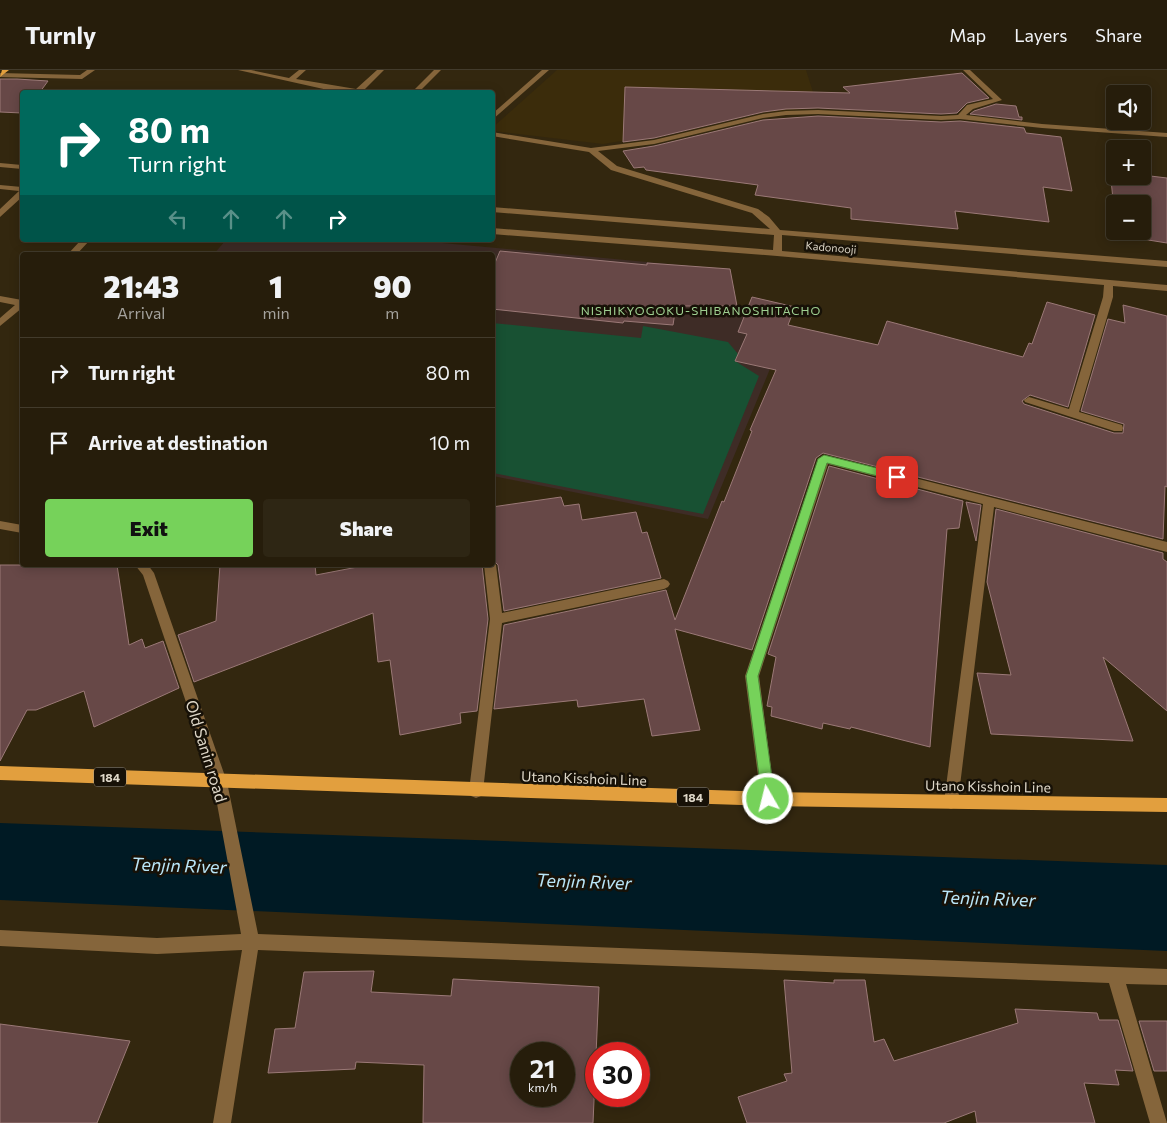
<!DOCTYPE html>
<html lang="en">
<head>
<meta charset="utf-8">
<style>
	:root { --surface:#261d0b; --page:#2e2614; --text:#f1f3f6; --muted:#a4a29d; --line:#423b2c; --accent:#76d25a }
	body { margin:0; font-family:Commissioner,sans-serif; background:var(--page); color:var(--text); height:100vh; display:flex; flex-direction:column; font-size:19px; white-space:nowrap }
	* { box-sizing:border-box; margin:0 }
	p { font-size:16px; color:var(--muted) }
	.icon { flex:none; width:28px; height:28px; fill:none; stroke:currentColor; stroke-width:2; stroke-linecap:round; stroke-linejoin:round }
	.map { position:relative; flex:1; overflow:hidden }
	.drawer { position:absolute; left:20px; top:182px; width:475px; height:315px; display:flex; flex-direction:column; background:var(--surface); border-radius:5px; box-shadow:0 2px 12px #0003,0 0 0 1px var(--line) }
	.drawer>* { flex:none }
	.hud { position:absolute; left:20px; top:20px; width:475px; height:152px; border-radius:5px; box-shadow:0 2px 12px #0003,0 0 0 1px var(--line); background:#00695c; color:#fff; overflow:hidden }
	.controls { position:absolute; left:1106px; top:15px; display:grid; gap:10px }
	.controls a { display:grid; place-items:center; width:45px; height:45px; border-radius:5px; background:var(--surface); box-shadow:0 2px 12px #0003,0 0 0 1px var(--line); font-size:25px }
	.speed { position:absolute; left:510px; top:972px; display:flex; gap:10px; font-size:25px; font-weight:700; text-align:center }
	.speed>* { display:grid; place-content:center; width:65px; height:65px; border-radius:50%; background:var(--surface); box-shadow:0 2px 12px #0003,0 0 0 1px var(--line); line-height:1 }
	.speed small { font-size:12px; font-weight:400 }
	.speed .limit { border:8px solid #d22; background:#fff; color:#111 }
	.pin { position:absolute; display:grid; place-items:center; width:42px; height:42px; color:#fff; margin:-21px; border-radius:10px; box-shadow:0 2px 8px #0006 }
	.me { position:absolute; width:55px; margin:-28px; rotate:352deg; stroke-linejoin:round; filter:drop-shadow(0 0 4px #0008) }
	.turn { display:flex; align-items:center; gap:18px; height:105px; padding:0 25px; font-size:22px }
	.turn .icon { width:65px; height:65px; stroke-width:2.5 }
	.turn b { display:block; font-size:35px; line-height:42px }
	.lanes { display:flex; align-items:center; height:48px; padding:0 25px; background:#0003; justify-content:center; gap:25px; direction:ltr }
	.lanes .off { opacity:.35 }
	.eta { display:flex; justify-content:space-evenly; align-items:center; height:85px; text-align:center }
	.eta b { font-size:30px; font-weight:800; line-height:35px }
	.action { display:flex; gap:10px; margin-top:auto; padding:10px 25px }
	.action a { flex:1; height:58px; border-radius:5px; background:var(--accent); color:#111; font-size:20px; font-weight:800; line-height:58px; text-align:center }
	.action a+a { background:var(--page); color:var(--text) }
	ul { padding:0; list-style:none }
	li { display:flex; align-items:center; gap:15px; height:70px; padding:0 25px; border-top:1px solid var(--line) }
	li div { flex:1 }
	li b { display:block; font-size:19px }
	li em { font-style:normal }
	header { display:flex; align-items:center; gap:30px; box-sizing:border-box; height:70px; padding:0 25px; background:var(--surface); border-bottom:1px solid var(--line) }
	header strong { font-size:24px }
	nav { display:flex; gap:28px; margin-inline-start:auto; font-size:18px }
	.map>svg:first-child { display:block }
	.built { fill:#3b2c0b }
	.education { fill:#3e2c26 }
	.green { fill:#185133 }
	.water { fill:#001a24 }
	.building { fill:#674847; stroke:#9b7977; fill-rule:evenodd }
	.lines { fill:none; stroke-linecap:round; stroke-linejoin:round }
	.minor { fill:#85653b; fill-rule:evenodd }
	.major { fill:#e29f3e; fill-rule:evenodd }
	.route { fill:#76d25a; stroke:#4d883a }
	.labels { text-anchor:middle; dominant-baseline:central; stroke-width:5; stroke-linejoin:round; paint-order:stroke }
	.far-street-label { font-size:11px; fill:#dfd8c9; stroke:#171107 }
	.far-neighbourhood-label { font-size:12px; letter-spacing:1px; fill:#9ecf90; stroke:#171107 }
	.shield { fill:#171107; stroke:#a39c8f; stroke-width:1 }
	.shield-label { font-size:12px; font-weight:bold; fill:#dfd8c9 }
	.street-label { font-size:14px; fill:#dfd8c9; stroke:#171107 }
	.near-street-label { font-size:16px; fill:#dfd8c9; stroke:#171107 }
	.near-water-label { font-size:18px; font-style:italic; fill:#b9e5f7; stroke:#171107 }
</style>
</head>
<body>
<header>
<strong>Turnly</strong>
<nav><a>Map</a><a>Layers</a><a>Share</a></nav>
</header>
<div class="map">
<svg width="1167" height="1053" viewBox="0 0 1167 1053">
	<rect width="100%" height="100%" fill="#33270f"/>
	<!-- built -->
	<path class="built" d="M 557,0 L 806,0 L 818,38 L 749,44 L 694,59 L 603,74 L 493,61 L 492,58 Z"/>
	<!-- education -->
	<path class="education" d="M 226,170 L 410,170 L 690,196 L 684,228 L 786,260 L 708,449 L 493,406 L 492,185 L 213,185 Z"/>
	<!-- green -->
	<path class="green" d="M 492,253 L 641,268 L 643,256 L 728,272 L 738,284 L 735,291 L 759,306 L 703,444 L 493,403 Z"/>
	<!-- water -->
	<path class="water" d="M 0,753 L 1167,795 L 1167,881 L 0,830 Z"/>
	<!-- building -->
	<path class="building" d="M 962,3 L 989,28 L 967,33 L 957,43 L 941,44 L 818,38 L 786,39 L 763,42 L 654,68 L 623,72 L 625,17 L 850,23 L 843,17 Z
		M 0,9 L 17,9 L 48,11 L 40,22 L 22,22 L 22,43 L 0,42 Z
		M 996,34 L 1016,36 L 1019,47 L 1022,47 L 1022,50 L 970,44 L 974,41 Z
		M 818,46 L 941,52 L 960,51 L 1024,58 L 1026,63 L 1061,67 L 1072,121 L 1043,117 L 1049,152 L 955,141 L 958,159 L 851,149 L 851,138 L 755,125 L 758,115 L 646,100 L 644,97 L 634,98 L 623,81 L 654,76 L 763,50 Z
		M 1110,100 L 1115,101 L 1115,106 L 1142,105 L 1167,108 L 1167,173 L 1117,165 L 1116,161 L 1142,161 L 1142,134 L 1115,134 L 1115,149 Z
		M 500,181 L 647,195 L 647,193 L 730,199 L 737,236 L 676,236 L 673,255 L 624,251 L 623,253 L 492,239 L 492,200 Z
		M 752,227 L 795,237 L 788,255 L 878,275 L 887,251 L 1023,287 L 1029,273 L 1032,274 L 1047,232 L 1095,245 L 1068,337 L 1030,325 L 1022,331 L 1024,334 L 1114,363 L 1123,363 L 1124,354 L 1081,341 L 1108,249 L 1125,253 L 1123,235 L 1167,246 L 1167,417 L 1165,416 L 1163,469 L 823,383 L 816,388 L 752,580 L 675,559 L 700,660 L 652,666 L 644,629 L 578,637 L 577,630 L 494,639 L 504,555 L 666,520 L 675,550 L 722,431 L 724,432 L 752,361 L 750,360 L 776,300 L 735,291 L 747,264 L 738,262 Z
		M 829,396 L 963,431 L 959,458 L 947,459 L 930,677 L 851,657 L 850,659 L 823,653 L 822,659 L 771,646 L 772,637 L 767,636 L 776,587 L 768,584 Z
		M 561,427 L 564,436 L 579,434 L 582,450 L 636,442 L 642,463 L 647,462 L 661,508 L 504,541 L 498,495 L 492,489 L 492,437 Z
		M 966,432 L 981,435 L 976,471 Z
		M 996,439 L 1163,483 L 1163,489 L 1167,492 L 1167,641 L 1103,587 L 1133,671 L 991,664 L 977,603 L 1011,605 L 987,512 Z
		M 0,495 L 117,495 L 129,575 L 142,569 L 145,578 L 163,571 L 179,618 L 94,657 L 84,621 L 36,640 L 27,640 L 0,691 Z
		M 220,495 L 315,495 L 316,505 L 368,495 L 482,495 L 488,549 L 477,641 L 460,643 L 461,653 L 400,665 L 390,590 L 378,592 L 373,543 L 194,612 L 178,565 L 216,551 Z
		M 374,901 L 371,922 L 451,926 L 453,909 L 599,917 L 593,1053 L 423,1053 L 424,995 L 356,992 L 355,999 L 268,1003 L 275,959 L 295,958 L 304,902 ZM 521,984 L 564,984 L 564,1026 L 521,1026 Z
		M 784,910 L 834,913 L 834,910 L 865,910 L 874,972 L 884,969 L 894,991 L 1018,953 L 1015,939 L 1097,943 L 1099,950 L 1118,950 L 1133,1001 L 1115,1000 L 1119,1015 L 1084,1013 L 1095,1053 L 977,1053 L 975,1041 L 944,1053 L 747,1053 L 738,1027 L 787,1011 L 784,1004 L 792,1003 Z
		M 1139,951 L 1167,951 L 1167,1001 L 1154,1001 Z
		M 0,954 L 130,971 L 97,1053 L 0,1053 Z"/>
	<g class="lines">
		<!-- minor -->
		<path class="minor" d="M 87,0 L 95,0 L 82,9 L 0,7 L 0,3 L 80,5 Z
			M 238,0 L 251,0 L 289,8 L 299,0 L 306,0 L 296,9 L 356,19 L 377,0 L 384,0 L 364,20 L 367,22 L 328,20 Z
			M 434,0 L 441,0 L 419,22 L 412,22 Z
			M 542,0 L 549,0 L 492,50 L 492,44 Z
			M 963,0 L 970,0 L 1002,30 L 973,39 L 966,45 L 1042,54 L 1167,63 L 1167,67 L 1042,58 L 960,49 L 941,50 L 818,44 L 786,45 L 763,48 L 654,74 L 598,81 L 617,96 L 758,139 L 769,147 L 780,160 L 1167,191 L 1167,197 L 782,165 L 782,181 L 1167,215 L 1167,221 L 1113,216 L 1113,227 L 1079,342 L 1122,355 L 1123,358 L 1122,361 L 1114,361 L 1025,332 L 1024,330 L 1029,327 L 1069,339 L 1103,227 L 1104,215 L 777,186 L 492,164 L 492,158 L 773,180 L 774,165 L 492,142 L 492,137 L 770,159 L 752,143 L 611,100 L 589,82 L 492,66 L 492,62 L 591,78 L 654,70 L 763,44 L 786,41 L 818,40 L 941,46 L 958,45 L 967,35 L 993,29 Z
			M 0,93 L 22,95 L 22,99 L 0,97 Z
			M 0,115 L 22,117 L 22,127 L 0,147 L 0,139 L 19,121 L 0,119 Z
			M 81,170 L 90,170 L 76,185 L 67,185 Z
			M 0,226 L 22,230 L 22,238 L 0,256 L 0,248 L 15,235 L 0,232 Z
			M 824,385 L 1167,472 L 1167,482 L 994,437 L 958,732 L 956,737 L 951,739 L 946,737 L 944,732 L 983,434 L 828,394 L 759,606 L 775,729 L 773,734 L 768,736 L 763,734 L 761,729 L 745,606 L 818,389 Z
			M 0,451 L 22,455 L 22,463 L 0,459 Z
			M 492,491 L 496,495 L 502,543 L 664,509 L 668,511 L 670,514 L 668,517 L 664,519 L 502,553 L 483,721 L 481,726 L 476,728 L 471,726 L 469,721 L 490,549 L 484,495 L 492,495 Z
			M 135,495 L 148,495 L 154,503 L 227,712 L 258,864 L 1167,899 L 1167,915 L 1126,914 L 1167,1053 L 1150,1053 L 1109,913 L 258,880 L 231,1053 L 213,1053 L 242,880 L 157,884 L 0,876 L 0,860 L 157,868 L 241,864 L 213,712 L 143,505 Z"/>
		<!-- major -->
		<path class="major" d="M 2,0 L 9,0 L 0,7 Z
			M 0,696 L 768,722 L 1167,728 L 1167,742 L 768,736 L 0,710 Z"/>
	</g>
	<!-- route -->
	<path class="route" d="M 824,385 L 897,403 L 902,407 L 897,411 L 827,393 L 758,606 L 775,729 L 773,734 L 768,736 L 764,734 L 762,729 L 746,606 L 818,389 Z"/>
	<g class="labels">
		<!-- far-street labels -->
		<g class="far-street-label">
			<text transform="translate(831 177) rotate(5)">Kadonooji</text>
		</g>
		<!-- far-neighbourhood labels -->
		<g class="far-neighbourhood-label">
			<text x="701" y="240">NISHIKYOGOKU-SHIBANOSHITACHO</text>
		</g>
		<!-- shield labels -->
		<g class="shield">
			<rect x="94" y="697.5" width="32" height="19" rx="4"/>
			<rect x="677" y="717.5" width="32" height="19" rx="4"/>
		</g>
		<g class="shield-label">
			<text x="110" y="707">184</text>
			<text x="693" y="727">184</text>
		</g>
		<!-- street labels -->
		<g class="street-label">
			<text transform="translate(584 708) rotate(2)">Utano Kisshoin Line</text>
			<text transform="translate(988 716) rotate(1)">Utano Kisshoin Line</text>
		</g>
		<!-- near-street labels -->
		<g class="near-street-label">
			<text transform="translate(207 681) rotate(73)">Old Sanin road</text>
		</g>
		<!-- near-water labels -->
		<g class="near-water-label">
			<text transform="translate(179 795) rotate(2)">Tenjin River</text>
			<text transform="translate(584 811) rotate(2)">Tenjin River</text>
			<text transform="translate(988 828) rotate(2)">Tenjin River</text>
		</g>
	</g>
</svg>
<div class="controls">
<a><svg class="icon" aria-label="sound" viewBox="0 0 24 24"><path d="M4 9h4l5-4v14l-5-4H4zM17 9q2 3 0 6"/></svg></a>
<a>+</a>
<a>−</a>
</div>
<div class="speed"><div>21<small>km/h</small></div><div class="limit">30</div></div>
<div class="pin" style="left:897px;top:407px;background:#d93025"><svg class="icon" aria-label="arrive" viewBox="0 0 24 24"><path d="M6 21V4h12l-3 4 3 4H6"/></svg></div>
<svg class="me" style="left:768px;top:729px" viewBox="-20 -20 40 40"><circle r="17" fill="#76d25a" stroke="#fff" stroke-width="3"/><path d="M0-11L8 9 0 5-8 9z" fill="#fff"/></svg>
<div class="hud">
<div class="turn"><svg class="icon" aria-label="right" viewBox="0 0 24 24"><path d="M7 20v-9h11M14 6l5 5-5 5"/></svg><div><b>80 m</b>Turn right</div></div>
<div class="lanes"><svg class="icon off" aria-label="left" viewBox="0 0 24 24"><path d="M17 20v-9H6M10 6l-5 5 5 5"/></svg><svg class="icon off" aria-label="ahead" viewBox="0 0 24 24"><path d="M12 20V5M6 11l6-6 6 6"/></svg><svg class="icon off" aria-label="ahead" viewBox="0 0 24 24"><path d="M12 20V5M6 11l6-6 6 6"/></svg><svg class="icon" aria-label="right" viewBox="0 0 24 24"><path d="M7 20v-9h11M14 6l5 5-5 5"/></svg></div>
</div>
<section class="drawer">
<div class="eta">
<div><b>21:43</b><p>Arrival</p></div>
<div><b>1</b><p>min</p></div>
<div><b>90</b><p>m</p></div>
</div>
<ul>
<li><svg class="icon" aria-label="right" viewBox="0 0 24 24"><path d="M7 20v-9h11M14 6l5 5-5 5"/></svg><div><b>Turn right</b></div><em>80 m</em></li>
<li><svg class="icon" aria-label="arrive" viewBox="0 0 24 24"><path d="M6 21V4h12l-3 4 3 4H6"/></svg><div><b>Arrive at destination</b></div><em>10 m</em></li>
</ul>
<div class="action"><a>Exit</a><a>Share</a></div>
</section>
</div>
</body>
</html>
